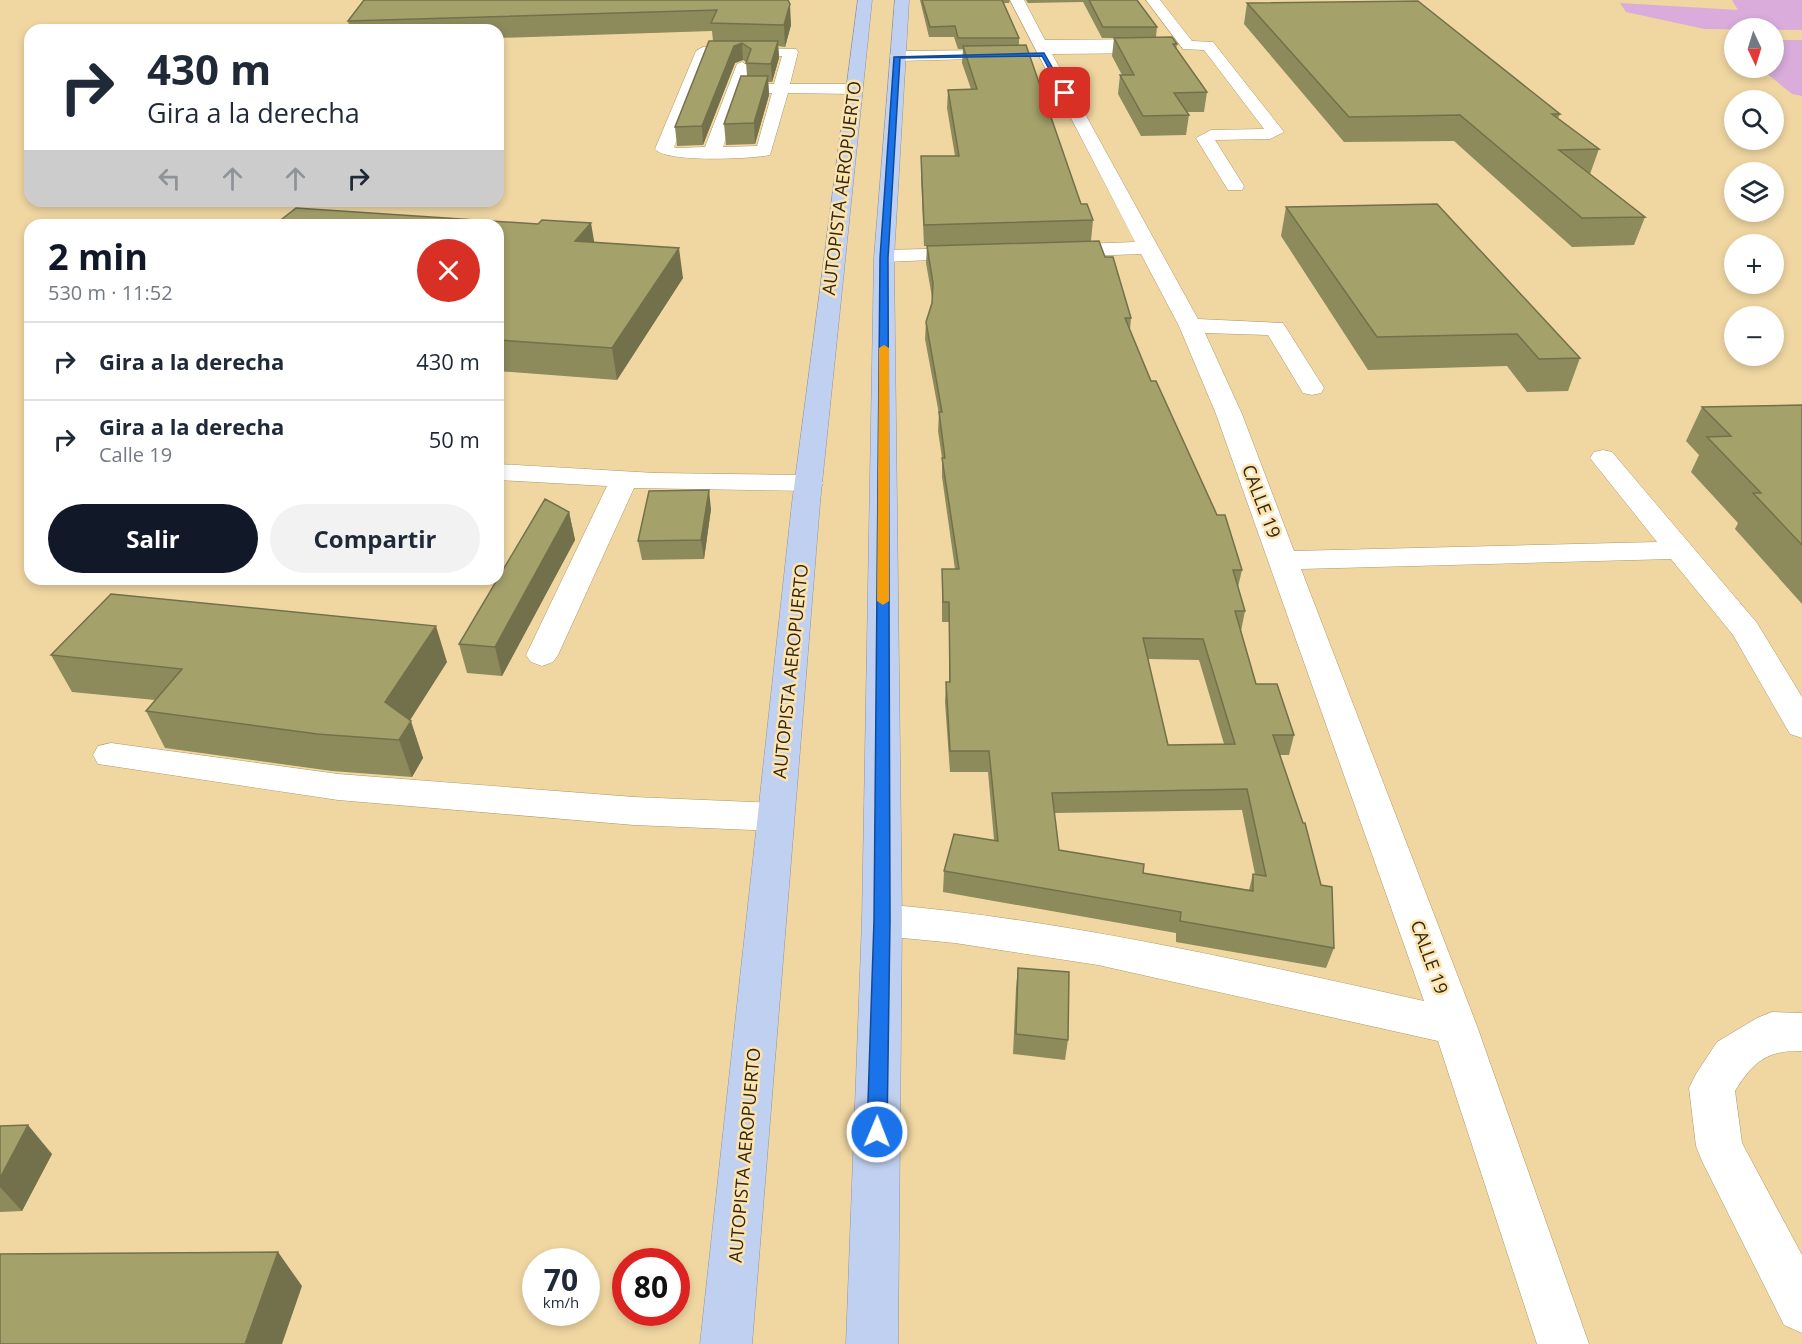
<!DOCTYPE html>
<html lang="es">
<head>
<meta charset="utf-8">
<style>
	:root { --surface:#fff; --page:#f2f2f3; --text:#1f2937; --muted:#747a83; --line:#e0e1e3; --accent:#111827 }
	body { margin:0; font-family:"Open Sans",sans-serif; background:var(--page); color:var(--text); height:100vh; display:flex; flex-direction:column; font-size:22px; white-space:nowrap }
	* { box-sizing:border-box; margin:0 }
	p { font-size:20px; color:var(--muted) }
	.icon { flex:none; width:33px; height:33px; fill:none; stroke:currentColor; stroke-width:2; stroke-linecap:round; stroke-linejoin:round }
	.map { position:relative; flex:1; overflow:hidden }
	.details { position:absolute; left:24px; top:219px; width:480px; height:366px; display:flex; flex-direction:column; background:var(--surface); border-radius:18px; box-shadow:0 3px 9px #0003 }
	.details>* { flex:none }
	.guide { position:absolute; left:24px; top:24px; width:480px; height:183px; border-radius:18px; box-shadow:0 3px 9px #0003; background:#fff; color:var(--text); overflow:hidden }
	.needle { width:39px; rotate:176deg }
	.controls { position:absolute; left:1724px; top:18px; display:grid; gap:12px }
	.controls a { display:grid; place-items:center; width:60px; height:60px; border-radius:50%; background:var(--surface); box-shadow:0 3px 9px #0003; font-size:30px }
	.speed { position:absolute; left:522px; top:1248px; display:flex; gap:12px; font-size:30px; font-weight:700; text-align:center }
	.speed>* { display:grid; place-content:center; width:78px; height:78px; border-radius:50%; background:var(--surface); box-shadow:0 3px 9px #0003; line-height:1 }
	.speed small { font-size:15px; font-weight:400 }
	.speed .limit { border:9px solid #d22; background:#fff; color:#111 }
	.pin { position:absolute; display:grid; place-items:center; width:51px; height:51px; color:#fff; margin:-26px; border-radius:12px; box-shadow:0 3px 9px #0006 }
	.me { position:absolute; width:66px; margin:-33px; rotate:1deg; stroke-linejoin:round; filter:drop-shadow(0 0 4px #0008) }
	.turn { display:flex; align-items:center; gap:21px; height:126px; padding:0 24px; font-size:27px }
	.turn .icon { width:78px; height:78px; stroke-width:2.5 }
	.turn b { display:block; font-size:42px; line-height:51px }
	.lanes { display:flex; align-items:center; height:57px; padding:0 24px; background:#0003; justify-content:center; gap:30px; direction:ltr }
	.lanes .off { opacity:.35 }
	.round { display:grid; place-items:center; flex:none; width:63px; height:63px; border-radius:32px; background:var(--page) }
	.headline { display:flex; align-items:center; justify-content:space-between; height:102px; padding:0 24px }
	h1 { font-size:36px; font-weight:700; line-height:45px; color:var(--accent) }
	.primary-button { display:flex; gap:12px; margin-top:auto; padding:12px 24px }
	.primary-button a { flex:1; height:69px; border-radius:36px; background:var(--accent); color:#fff; font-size:24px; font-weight:700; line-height:69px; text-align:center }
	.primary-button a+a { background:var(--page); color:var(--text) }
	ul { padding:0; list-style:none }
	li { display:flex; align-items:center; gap:18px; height:78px; padding:0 24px; border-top:2px solid var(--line) }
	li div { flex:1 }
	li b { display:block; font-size:22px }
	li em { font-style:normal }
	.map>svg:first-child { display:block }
	.green { fill:#d9acdb }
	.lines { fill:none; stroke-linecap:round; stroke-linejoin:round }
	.minor-casing { stroke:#ae9765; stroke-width:1 }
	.highway-casing { stroke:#8e94a2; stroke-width:1 }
	.minor { fill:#fff; fill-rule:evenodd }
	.highway { fill:#c0d0f0; fill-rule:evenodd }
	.wall { fill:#8d8a5c; fill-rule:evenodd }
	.shaded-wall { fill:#73714b }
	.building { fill:#a4a16b; stroke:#73714b; stroke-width:1.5; fill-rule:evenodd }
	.route { fill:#1a73e8; stroke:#114b97; stroke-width:1.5 }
	.slow { fill:#f59e0b }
	.labels { text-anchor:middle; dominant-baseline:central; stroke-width:5; stroke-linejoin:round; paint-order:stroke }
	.street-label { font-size:18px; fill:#302612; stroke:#fde4af }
</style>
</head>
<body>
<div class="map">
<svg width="1802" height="1344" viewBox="0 0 1802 1344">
	<rect width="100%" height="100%" fill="#f0d7a2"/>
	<!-- green -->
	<path class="green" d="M 1732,0 L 1802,0 L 1802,30 L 1704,29 L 1626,12 L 1620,3 L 1738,10 Z
		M 1773,40 L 1802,40 L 1802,96 L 1792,94 L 1760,68 L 1773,68 Z"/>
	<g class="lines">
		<defs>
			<path id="minor" d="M 1010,0 L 1024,0 L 1045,40 L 1158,39 L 1165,43 L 1162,52 L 1157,53 L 1052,54 L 1198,319 L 1283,323 L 1324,388 L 1321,393 L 1312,395 L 1303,393 L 1268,335 L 1205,333 L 1242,414 L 1294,551 L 1657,542 L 1590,458 L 1594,452 L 1603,450 L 1612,452 L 1757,623 L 1802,697 L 1802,738 L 1790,734 L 1733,635 L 1671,559 L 1301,569 L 1477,1026 L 1589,1344 L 1537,1344 L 1438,1041 L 1098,965 L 955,943 L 882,936 L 868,931 L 862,920 L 868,909 L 882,904 C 1066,920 1244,961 1424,1001 L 1216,414 L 1179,326 L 1141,254 L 1057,257 L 1050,255 L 1047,251 L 1050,247 L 1057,245 L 1135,242 Z
				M 1146,0 L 1160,0 L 1192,41 L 1213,42 L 1284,132 L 1270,139 L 1215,140 L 1244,186 L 1242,190 L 1228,190 L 1196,138 L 1211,130 L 1264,129 L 1204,50 L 1183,49 Z
				M 703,47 L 796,49 L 798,52 L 790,84 L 853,84 L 861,89 L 853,94 L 788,93 L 770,155 C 752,159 666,163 655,149 L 696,51 ZM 709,56 L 782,56 L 774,84 L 744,83 L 750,67 L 742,62 L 737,64 L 705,147 L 676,148 L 674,147 ZM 741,93 L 772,93 L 757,146 L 723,147 Z
				M 1007,50 L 1012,52 L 1015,55 L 1012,58 L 897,61 L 889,56 L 897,51 Z
				M 972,248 L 979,250 L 982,254 L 979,258 L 884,262 L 877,260 L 874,256 L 877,252 L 884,250 Z
				M 498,464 L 655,473 L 809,475 L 819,477 L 823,483 L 819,489 L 809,491 L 634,488 L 558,655 L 553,662 L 542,666 L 531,662 L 526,655 L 607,486 L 498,480 Z
				M 111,743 L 338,774 L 634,797 L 775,803 L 788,807 L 794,817 L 788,827 L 775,831 L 634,825 L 338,800 L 98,764 L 93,755 L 98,746 Z
				M 1772,1012 L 1802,1013 L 1802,1051 C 1767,1050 1753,1062 1735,1091 L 1742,1143 L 1802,1255 L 1802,1333 L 1784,1325 L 1702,1161 L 1696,1146 L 1689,1088 L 1696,1074 L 1717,1042 L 1757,1018 Z"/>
			<path id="highway" d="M 858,0 L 872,0 L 820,503 L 752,1344 L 700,1344 L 792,503 Z
				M 895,0 L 909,0 L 894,258 L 902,920 L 898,1344 L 846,1344 L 862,920 L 874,258 Z"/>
		</defs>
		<!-- minor casing -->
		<use href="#minor" class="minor-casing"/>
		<!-- highway casing -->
		<use href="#highway" class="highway-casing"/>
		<!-- minor -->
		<use href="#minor" class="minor"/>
		<!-- highway -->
		<use href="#highway" class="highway"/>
	</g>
	<!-- wall -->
	<path class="wall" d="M 788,0 L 791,25 L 785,47 L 778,46 L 779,58 L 772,82 L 768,82 L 769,95 L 755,144 L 726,145 L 724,124 L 747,76 L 746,62 L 743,60 L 735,63 L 703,145 L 677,146 L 675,127 L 713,41 L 712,31 L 498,38 L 498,30 L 350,30 L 348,21 Z
		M 920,0 L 1010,0 L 1009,3 L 1004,3 L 1019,38 L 1019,45 L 1081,204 L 1093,220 L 1091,241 L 1105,257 L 1131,318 L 1130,330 L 1151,381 L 1242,570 L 1238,587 L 1245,611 L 1241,631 L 1256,684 L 1294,735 L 1289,755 L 1280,755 L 1334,948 L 1326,968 L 1176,942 L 1176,933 L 943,892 L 944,871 L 994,840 L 988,772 L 950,772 L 945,702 L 946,682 L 949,682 L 949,622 L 942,622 L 942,569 L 955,569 L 942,477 L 942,458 L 938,431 L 939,414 L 925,339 L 926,322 L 932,303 L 932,297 L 926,263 L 927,246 L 924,246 L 921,176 L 921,156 L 955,156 L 947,108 L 948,90 L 971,89 L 962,63 L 963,49 L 958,49 L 954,37 L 929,37 ZM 1148,659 L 1199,660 L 1224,744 L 1168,745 ZM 1242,810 L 1255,874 L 1253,874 L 1249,890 L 1143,873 L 1059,850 L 1054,813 Z
		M 1026,0 L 1137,0 L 1157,27 L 1156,37 L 1177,44 L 1176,50 L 1207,92 L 1204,112 L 1186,112 L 1189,115 L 1186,135 L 1141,136 L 1118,94 L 1120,75 L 1122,75 L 1112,56 L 1114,38 L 1123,38 L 1102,38 L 1083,2 L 1028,3 Z
		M 1247,3 L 1560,114 L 1558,118 L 1599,149 L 1590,174 L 1645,217 L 1634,245 L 1572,247 L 1454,141 L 1344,142 L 1244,24 Z
		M 1286,207 L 1580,358 L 1568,391 L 1527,392 L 1507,366 L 1368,370 L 1281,236 Z
		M 498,225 L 594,243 L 683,278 L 617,380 L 498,371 Z
		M 1802,405 L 1802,604 L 1735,529 L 1738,523 L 1691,472 L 1699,455 L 1686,441 L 1702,407 Z
		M 711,509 L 704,559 L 642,560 L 638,541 Z
		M 569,512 L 575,540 L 502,676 L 467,673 L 459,644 Z
		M 51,655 L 447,662 L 410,720 L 423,758 L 412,777 L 332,771 L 165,748 L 146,711 L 155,700 L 72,692 Z
		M 1018,968 L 1068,1040 L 1065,1060 L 1013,1054 L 1016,988 Z
		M 0,1126 L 52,1154 L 22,1211 L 0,1212 Z"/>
	<!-- shaded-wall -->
	<path class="shaded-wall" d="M 790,4 L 791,25 L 785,47 L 784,25 Z
		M 778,41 L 779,58 L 772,82 L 771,64 Z
		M 742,43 L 743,60 L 735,63 L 703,145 L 702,126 L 734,46 Z
		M 768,76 L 769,95 L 755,144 L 754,123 Z
		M 591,223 L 596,252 L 575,241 Z
		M 679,248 L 683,278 L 617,380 L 612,348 Z
		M 709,490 L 711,509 L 704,559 L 701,540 Z
		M 569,512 L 575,540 L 502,676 L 495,647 Z
		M 436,626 L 447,662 L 398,739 L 385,702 Z
		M 411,721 L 423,758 L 412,777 L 399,740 Z
		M 28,1125 L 52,1154 L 22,1211 L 0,1187 L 0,1178 Z
		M 278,1252 L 302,1286 L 282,1344 L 245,1344 Z"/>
	<!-- building -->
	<path class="building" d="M 364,0 L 788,0 L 790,4 L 784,25 L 711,23 L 717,10 L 348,21 Z
		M 922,0 L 1002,0 L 1019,38 L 958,38 L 955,26 L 930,27 Z
		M 1089,0 L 1137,0 L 1157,27 L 1103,27 Z
		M 1418,1 L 1560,114 L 1552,114 L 1599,149 L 1559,150 L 1645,217 L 1582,218 L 1460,115 L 1349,117 L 1247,3 Z
		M 1172,37 L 1177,44 L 1173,44 L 1207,92 L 1174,93 L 1189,115 L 1143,116 L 1120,75 L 1134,75 L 1114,38 Z
		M 709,41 L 778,41 L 771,64 L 746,63 L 751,49 L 742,43 L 734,46 L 702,126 L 675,127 Z
		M 1026,45 L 1081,204 L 1087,204 L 1093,220 L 924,225 L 921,156 L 959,156 L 948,90 L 977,89 L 963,46 Z
		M 741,76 L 768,76 L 754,123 L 724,124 Z
		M 1437,204 L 1580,358 L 1539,359 L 1517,334 L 1377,337 L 1286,207 Z
		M 296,208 L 538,224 L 542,220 L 591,223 L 575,241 L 679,248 L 612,348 L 498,340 L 498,225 L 262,225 L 265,223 L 277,223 Z
		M 1099,241 L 1105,257 L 1113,257 L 1131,318 L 1125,318 L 1151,381 L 1156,381 L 1217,515 L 1225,515 L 1242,570 L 1233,570 L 1245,611 L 1235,611 L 1256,684 L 1277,684 L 1294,735 L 1273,735 L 1303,823 L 1305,823 L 1321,885 L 1332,887 L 1334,948 L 1180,921 L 1181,912 L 944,871 L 954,834 L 998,841 L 989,751 L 950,751 L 946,682 L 950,682 L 949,602 L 943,602 L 942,569 L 959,569 L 942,458 L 945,458 L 939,412 L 942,412 L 926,322 L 932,303 L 933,283 L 927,246 ZM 1143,638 L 1203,639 L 1235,744 L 1168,745 ZM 1247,789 L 1266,876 L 1253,874 L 1253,891 L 1143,873 L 1144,864 L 1059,850 L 1052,793 Z
		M 1802,405 L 1802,545 L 1753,493 L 1761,493 L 1707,437 L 1731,436 L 1702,407 Z
		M 709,490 L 701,540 L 638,541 L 649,491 Z
		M 545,499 L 569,512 L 495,647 L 459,644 Z
		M 111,594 L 436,626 L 385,702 L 411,721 L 399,740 L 317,734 L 146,711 L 182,669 L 51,655 Z
		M 1018,968 L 1069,972 L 1068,1040 L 1016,1034 Z
		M 28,1125 L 0,1178 L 0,1126 Z
		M 278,1252 L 245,1344 L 0,1344 L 0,1254 Z"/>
	<!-- route -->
	<path class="route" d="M 1044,53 L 1068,95 L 1062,93 L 1042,56 L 900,58 L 888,258 L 890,920 L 887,1132 L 884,1138 L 877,1141 L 870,1138 L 867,1132 L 874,920 L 880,258 L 894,57 Z"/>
	<!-- slow -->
	<path class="slow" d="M 884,345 L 889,348 L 889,601 L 883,605 L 877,601 L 879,348 Z"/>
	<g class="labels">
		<!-- street labels -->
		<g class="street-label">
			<text transform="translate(841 188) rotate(-83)">AUTOPISTA AEROPUERTO</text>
			<text transform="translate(1262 501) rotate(69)">CALLE 19</text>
			<text transform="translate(790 671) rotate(-84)">AUTOPISTA AEROPUERTO</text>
			<text transform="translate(1430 957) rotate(70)">CALLE 19</text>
			<text transform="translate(744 1155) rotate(-85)">AUTOPISTA AEROPUERTO</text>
		</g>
	</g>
</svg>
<div class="controls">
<a><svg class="needle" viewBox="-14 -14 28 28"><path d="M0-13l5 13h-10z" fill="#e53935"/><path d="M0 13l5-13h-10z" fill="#747a83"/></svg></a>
<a><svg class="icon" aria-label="search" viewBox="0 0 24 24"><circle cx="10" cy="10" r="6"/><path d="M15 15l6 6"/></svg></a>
<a><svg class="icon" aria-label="layers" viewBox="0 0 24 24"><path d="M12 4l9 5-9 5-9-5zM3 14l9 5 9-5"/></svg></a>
<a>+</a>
<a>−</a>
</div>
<div class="speed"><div>70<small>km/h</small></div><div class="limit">80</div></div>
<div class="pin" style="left:1065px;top:93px;background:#d93025"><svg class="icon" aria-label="arrive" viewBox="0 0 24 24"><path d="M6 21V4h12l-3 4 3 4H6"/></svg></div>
<svg class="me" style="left:877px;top:1132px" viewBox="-20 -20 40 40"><circle r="17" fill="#1a73e8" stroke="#fff" stroke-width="3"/><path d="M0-11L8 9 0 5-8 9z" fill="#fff"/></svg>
<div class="guide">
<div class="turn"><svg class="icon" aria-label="right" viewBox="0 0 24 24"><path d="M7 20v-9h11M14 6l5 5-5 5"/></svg><div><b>430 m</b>Gira a la derecha</div></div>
<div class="lanes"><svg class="icon off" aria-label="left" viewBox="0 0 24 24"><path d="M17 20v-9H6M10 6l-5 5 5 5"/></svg><svg class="icon off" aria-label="ahead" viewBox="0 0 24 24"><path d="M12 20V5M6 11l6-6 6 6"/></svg><svg class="icon off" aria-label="ahead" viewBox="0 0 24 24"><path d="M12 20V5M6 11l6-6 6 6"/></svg><svg class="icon" aria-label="right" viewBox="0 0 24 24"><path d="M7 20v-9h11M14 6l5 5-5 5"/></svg></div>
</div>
<section class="details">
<div class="headline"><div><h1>2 min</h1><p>530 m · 11:52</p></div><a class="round" style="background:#d93025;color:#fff"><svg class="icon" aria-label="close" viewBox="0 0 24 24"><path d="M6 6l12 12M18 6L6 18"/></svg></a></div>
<ul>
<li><svg class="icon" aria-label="right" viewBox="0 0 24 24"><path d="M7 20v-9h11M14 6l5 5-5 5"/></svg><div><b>Gira a la derecha</b></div><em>430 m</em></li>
<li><svg class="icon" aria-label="right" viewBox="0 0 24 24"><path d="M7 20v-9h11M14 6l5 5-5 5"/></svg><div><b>Gira a la derecha</b><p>Calle 19</p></div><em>50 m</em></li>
</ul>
<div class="primary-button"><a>Salir</a><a>Compartir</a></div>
</section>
</div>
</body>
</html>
